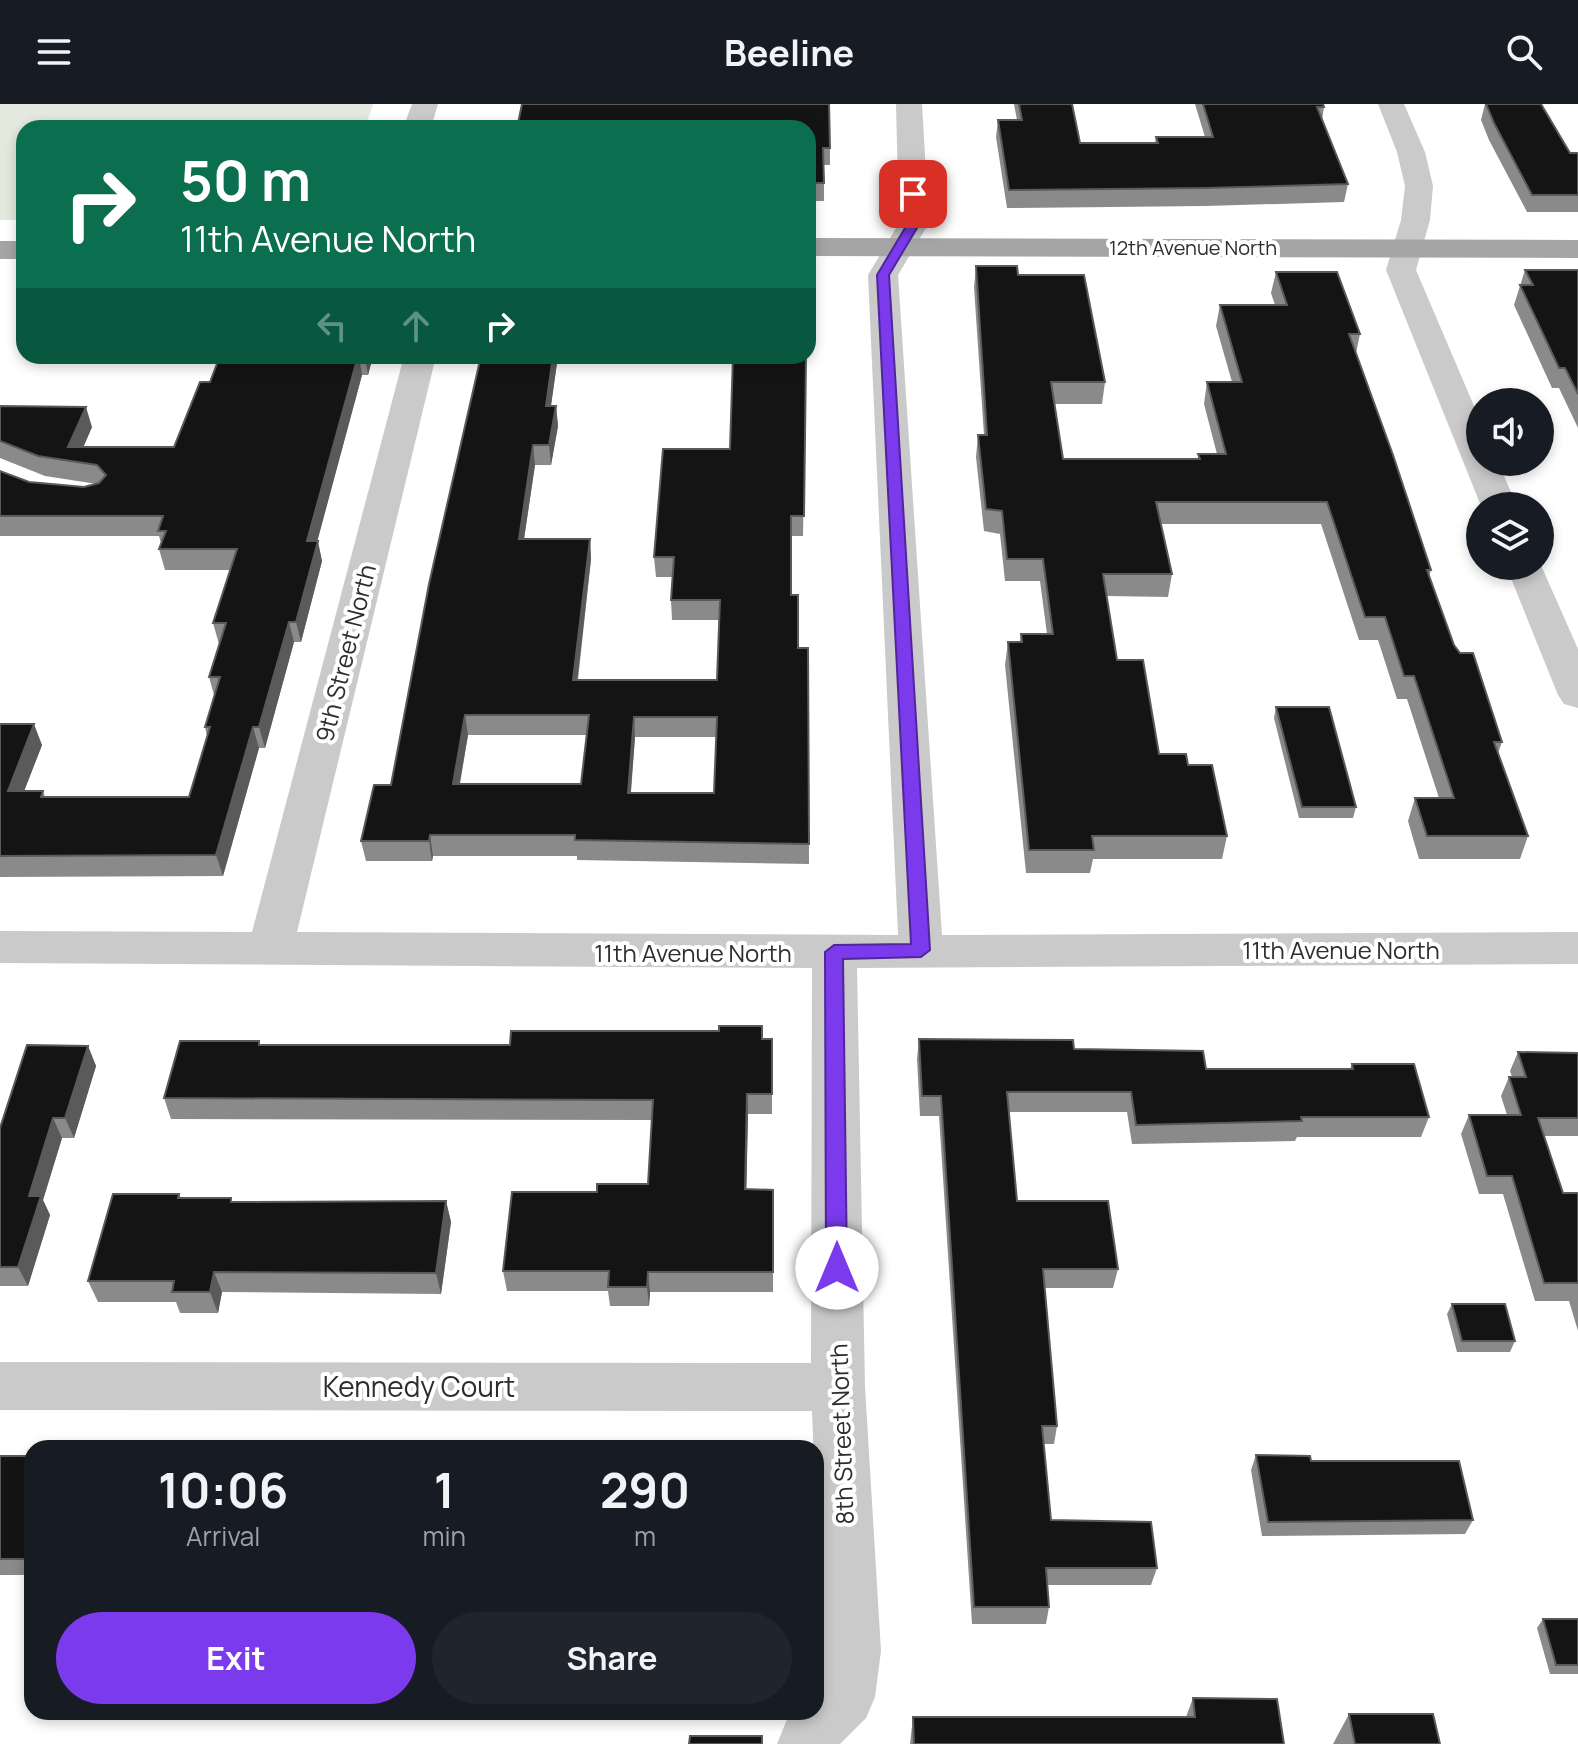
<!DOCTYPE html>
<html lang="en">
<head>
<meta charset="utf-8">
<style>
	:root { --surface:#171b24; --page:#20242c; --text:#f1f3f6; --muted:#9ea1a6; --accent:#7c3aed }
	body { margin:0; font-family:Manrope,sans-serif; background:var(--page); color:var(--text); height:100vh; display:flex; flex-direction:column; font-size:30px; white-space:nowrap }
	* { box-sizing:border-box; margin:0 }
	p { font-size:26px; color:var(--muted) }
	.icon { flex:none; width:44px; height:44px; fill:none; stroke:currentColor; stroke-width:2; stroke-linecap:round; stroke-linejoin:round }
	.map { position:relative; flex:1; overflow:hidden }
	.panel { position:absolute; left:24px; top:1336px; width:800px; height:280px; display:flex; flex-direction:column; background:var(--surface); border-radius:24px; box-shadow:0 4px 12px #0003 }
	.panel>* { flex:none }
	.banner { position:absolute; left:16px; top:16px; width:800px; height:244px; border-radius:24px; box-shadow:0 4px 12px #0003; background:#0b6e4f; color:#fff; overflow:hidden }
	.fabs { position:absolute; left:1466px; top:284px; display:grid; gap:16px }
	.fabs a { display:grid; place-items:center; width:88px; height:88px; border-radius:50%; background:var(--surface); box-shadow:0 4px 12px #0003; font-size:40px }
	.pin { position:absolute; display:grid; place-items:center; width:68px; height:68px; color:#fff; margin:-34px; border-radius:16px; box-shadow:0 4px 12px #0006 }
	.me { position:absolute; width:88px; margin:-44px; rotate:0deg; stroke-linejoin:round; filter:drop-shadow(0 0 6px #0008) }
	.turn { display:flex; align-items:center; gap:28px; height:168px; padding:0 32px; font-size:36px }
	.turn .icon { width:104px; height:104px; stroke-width:2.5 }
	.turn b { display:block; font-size:56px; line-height:68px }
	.lanes { display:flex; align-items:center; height:76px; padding:0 32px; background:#0003; justify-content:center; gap:40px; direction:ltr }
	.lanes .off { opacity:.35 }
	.eta { display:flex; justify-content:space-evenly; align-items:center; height:136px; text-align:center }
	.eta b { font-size:48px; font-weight:700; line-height:56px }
	.cta { display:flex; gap:16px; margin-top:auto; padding:16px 32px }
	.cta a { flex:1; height:92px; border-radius:48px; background:var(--accent); color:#fff; font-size:32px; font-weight:700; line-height:92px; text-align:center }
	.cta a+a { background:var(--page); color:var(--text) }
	header { display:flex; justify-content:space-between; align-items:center; height:104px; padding:0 32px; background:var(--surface); font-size:36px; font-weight:700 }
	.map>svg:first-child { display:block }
	.green { fill:#e3e9dc }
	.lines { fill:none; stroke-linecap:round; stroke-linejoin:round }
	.minor { fill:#cacaca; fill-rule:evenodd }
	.major { fill:#a5a5a5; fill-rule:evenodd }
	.wall { fill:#8a8a8a; fill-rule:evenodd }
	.shaded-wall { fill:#5a5a5a }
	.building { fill:#141414; stroke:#5a5a5a; stroke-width:2; fill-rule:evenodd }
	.route { fill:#7c3aed; stroke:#51269a; stroke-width:2 }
	.labels { text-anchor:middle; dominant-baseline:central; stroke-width:8; stroke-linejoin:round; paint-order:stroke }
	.far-street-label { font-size:20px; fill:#2d2d2d; stroke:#fff }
	.street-label { font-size:24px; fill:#2d2d2d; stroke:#fff }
	.near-street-label { font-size:28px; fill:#2d2d2d; stroke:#fff }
</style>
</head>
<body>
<header><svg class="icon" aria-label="menu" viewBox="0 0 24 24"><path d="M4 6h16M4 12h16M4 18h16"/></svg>Beeline<svg class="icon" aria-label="search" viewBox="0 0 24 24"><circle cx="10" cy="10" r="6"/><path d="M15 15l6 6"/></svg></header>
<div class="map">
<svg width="1578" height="1640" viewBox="0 0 1578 1640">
	<rect width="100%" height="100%" fill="#fff"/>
	<!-- green -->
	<path class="green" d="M 0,0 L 373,0 L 365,24 L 24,24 L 24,116 L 0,116 Z"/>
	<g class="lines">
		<!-- minor -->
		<path class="minor" d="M 412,0 L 438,0 L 431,24 L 403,24 Z
			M 896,0 L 922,0 L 929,119 L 898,171 L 942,831 L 1578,828 L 1578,860 L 857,864 L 865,1283 L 881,1547 L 875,1593 L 866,1614 L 840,1640 L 777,1640 L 790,1608 L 816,1608 L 821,1547 L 812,1307 L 0,1306 L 0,1258 L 811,1259 L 812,864 L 0,859 L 0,827 L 252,828 L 404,252 L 436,252 L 297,828 L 898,831 L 868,171 L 899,119 Z
			M 1378,0 L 1404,0 L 1425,48 L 1433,82 L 1430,116 L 1416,166 L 1480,316 L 1480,358 L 1498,358 L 1517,402 L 1481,402 L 1386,166 L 1401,116 L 1405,82 L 1397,48 Z
			M 1540,459 L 1578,545 L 1578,604 L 1564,600 L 1558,591 L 1506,462 L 1540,462 Z"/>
		<!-- major -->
		<path class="major" d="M 808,134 L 1578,136 L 1578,154 L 808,152 Z
			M 0,137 L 24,137 L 24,155 L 0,155 Z"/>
	</g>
	<!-- wall -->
	<path class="wall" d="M 1014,0 L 1072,0 L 1080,39 L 1155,39 L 1156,33 L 1205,33 L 1195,0 L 1323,0 L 1324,3 L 1322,16 L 1348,80 L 1344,98 L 1205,102 L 1007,104 L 996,33 L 998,16 L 1017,16 Z
		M 1485,0 L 1541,0 L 1570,49 L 1578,49 L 1578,108 L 1527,108 L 1489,36 L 1481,16 Z
		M 808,24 L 830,44 L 830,61 L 824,61 L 824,97 L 808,97 Z
		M 976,162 L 1018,171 L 1105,278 L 1102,300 L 1054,300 L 1063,355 L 1198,355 L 1198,350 L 1217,350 L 1204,300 L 1207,278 L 1232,278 L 1216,222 L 1220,201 L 1275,201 L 1271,189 L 1276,168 L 1360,230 L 1356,249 L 1431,466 L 1429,473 L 1454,541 L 1502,638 L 1498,649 L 1528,732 L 1520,755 L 1419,755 L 1408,717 L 1415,694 L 1439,694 L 1407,595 L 1397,595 L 1378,536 L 1359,536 L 1321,420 L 1161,420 L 1172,470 L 1168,493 L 1107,492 L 1117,556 L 1159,650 L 1188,661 L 1227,732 L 1222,755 L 1093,755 L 1090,769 L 1026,769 L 1005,561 L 1008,538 L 1020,538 L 1021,530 L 1047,530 L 1040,477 L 1005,477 L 1000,430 L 984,427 L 976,353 L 978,331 L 984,331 L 974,183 Z
		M 1525,166 L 1578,166 L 1578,324 L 1559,284 L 1552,284 L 1514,201 Z
		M 220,252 L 373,252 L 368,271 L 362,271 L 317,437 L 322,457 L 301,538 L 294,538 L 265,644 L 259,644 L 223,772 L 0,773 L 0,620 L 42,641 L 24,687 L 43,687 L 45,693 L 189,693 L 207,632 L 205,623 L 214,591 L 209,573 L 219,540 L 213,519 L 230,466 L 165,466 L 159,445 L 161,439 L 159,432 L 0,432 L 0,367 L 29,378 L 84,383 L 97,380 L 45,372 L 0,354 L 0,302 L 92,323 L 83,343 L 174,343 L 210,278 Z
		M 481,252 L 558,252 L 551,302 L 556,302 L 558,322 L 551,361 L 535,361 L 524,435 L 590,435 L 591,455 L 578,576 L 717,576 L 719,516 L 672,516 L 671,496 L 672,473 L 656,473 L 654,453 L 730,345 L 806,252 L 803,432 L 791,432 L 791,491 L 798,544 L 808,544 L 809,760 L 577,756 L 577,752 L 433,752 L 432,757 L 366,757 L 361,737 L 391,681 ZM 468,631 L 587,631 L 581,680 L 460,680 ZM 635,633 L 717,633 L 714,689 L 631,689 Z
		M 1276,603 L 1356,703 L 1353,714 L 1299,714 L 1274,614 Z
		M 772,935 L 772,1010 L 748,1010 L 746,1085 L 773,1086 L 773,1188 L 650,1188 L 649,1202 L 610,1202 L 608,1187 L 507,1187 L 503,1167 L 597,1088 L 648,1080 L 652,1016 L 171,1015 L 164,994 L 259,937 L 260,941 L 510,941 Z
		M 919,935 L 1074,945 L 1206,965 L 1350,965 L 1352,960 L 1429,1013 L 1421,1033 L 1297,1033 L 1295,1037 L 1132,1040 L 1127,1008 L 1009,1008 L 1017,1097 L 1118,1165 L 1113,1184 L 1045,1184 L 1057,1322 L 1054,1340 L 1043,1340 L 1051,1416 L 1157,1464 L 1151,1481 L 1047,1481 L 1049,1503 L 1046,1520 L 972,1520 L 939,1012 L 920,1012 L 917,955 Z
		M 88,942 L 96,962 L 74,1034 L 62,1034 L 43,1096 L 50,1111 L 28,1182 L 0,1182 L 0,1024 Z
		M 1518,948 L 1578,949 L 1578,1032 L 1544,1032 L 1563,1089 L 1578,1089 L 1578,1227 L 1569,1197 L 1535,1197 L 1503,1090 L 1479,1090 L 1461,1030 L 1469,1011 L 1507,1011 L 1501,992 L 1509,973 L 1512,973 L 1510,967 Z
		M 179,1090 L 181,1094 L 233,1098 L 446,1097 L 451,1118 L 441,1190 L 222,1188 L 218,1209 L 180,1209 L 176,1198 L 98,1198 L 88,1177 Z
		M 1452,1200 L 1515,1237 L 1510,1248 L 1457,1248 L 1447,1210 Z
		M 1256,1351 L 1311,1357 L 1473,1416 L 1465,1430 L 1262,1432 L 1251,1366 Z
		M 0,1352 L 32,1352 L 32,1471 L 0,1471 Z
		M 1543,1515 L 1578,1515 L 1578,1570 L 1550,1570 L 1537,1524 Z
		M 1193,1594 L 1284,1640 L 910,1640 L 913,1613 L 1186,1613 Z
		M 1349,1610 L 1440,1640 L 1333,1640 Z"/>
	<!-- shaded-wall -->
	<path class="shaded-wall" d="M 359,252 L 362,271 L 312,457 L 307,437 Z
		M 365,252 L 373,252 L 368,271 Z
		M 553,252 L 558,252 L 548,322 L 546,302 Z
		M 556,302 L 558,322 L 551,361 L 549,341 Z
		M 86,303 L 92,323 L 77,358 L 68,343 Z
		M 533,341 L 535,361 L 521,455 L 519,435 Z
		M 590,435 L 591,455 L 575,596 L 573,576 Z
		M 318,437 L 322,457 L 301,538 L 296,518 Z
		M 289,518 L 294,538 L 265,644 L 259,623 Z
		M 465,611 L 468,631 L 456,700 L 453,680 Z
		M 634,613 L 635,633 L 629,709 L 628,689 Z
		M 34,620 L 42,641 L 16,708 L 8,687 Z
		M 253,623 L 259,644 L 223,772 L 216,751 Z
		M 430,731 L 433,752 L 432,757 L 429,737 Z
		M 88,942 L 96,962 L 74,1034 L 65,1014 Z
		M 747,990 L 748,1010 L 746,1105 L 745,1085 Z
		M 53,1014 L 62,1034 L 43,1096 L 50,1111 L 28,1182 L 18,1163 L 29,1092 Z
		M 446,1097 L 451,1118 L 441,1190 L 436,1169 Z
		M 214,1168 L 222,1188 L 218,1209 L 210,1188 Z
		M 648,1168 L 650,1188 L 649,1202 L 647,1183 Z"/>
	<!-- building -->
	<path class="building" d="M 522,0 L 829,0 L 830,44 L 823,44 L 824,79 L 808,79 L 808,24 L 517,24 Z
		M 1019,0 L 1072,0 L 1080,39 L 1158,39 L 1156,33 L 1213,33 L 1203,0 L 1323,0 L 1324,3 L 1317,3 L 1348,80 L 1207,84 L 1009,86 L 998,16 L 1022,16 Z
		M 1486,0 L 1541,0 L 1570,49 L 1578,49 L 1578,91 L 1532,91 L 1494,19 Z
		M 976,162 L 1017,162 L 1018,171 L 1084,171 L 1105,278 L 1051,278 L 1063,355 L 1200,355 L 1198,350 L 1226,350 L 1207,278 L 1242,278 L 1220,201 L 1287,201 L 1276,168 L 1337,168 L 1360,230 L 1349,230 L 1393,351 L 1431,466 L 1427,466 L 1454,541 L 1460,549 L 1473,549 L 1502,638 L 1494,638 L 1528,732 L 1427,732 L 1415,694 L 1454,694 L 1414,572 L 1404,572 L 1385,513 L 1365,513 L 1327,398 L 1156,398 L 1172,470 L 1103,470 L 1117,556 L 1143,556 L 1159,650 L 1186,650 L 1188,661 L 1212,661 L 1227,732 L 1092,732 L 1094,746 L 1029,746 L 1008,538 L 1022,538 L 1021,530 L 1053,530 L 1043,455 L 1007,455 L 1002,407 L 986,405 L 978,331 L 987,331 Z
		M 1525,166 L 1578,166 L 1578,290 L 1565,264 L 1559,264 L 1520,181 L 1533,181 Z
		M 220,252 L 358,252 L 307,437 L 318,437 L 296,518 L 289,518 L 259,623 L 253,623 L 216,751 L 0,752 L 0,620 L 34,620 L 8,687 L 43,687 L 41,693 L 189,693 L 210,623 L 205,623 L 220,573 L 209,573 L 226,519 L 213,519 L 237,445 L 159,445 L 166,427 L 158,427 L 163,412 L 0,412 L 0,367 L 29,378 L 84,383 L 99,379 L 106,371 L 97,361 L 38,352 L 0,337 L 0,302 L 86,303 L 68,343 L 174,343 L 200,278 L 210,278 Z
		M 481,252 L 553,252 L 546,302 L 556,302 L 549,341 L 533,341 L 519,435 L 590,435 L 573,576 L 717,576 L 720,496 L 671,496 L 674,453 L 654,453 L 663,345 L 730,345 L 733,252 L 806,252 L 804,412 L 791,412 L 791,491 L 798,491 L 798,544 L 808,544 L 809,740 L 575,736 L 575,731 L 430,731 L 429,737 L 361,737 L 374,681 L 391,681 L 429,480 ZM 465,611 L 589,611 L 581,680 L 453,680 ZM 634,613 L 717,613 L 714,689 L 628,689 Z
		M 1276,603 L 1329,603 L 1356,703 L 1302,703 Z
		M 719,922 L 762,922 L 762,935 L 772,935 L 772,990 L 747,990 L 745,1085 L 773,1086 L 773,1168 L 648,1168 L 647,1183 L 608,1183 L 609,1167 L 503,1167 L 512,1088 L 597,1088 L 597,1080 L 648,1080 L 653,996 L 164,994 L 180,937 L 259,937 L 259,941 L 510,941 L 511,927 L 719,927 Z
		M 919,935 L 1073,936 L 1074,945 L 1203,947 L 1206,965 L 1353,965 L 1352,960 L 1414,960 L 1429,1013 L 1301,1013 L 1302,1017 L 1136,1021 L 1131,988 L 1007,988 L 1017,1097 L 1108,1097 L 1118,1165 L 1043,1165 L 1057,1322 L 1042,1322 L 1051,1416 L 1151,1418 L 1157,1464 L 1046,1464 L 1049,1503 L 974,1503 L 941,992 L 922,992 Z
		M 27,941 L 88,942 L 65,1014 L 53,1014 L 29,1092 L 41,1092 L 18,1163 L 0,1163 L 0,1024 Z
		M 1518,948 L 1578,949 L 1578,1014 L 1538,1014 L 1563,1089 L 1578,1089 L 1578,1179 L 1544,1179 L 1512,1072 L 1487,1072 L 1469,1011 L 1521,1011 L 1509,973 L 1526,973 Z
		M 113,1090 L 179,1090 L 178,1094 L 231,1094 L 231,1098 L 446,1097 L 436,1169 L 214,1168 L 210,1188 L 172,1188 L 174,1177 L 88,1177 Z
		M 1452,1200 L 1505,1200 L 1515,1237 L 1462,1237 Z
		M 1256,1351 L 1310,1352 L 1311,1357 L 1459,1357 L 1473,1416 L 1268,1418 Z
		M 0,1352 L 32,1352 L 32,1455 L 0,1455 Z
		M 1543,1515 L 1578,1515 L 1578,1561 L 1556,1561 Z
		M 1193,1594 L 1277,1595 L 1284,1640 L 914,1640 L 913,1613 L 1195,1613 Z
		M 1349,1610 L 1433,1610 L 1440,1640 L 1355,1640 Z
		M 690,1632 L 762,1632 L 762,1640 L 689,1640 Z"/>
	<!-- route -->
	<path class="route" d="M 913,86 L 919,90 L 920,119 L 889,171 L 930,846 L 921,853 L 843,855 L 847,1164 L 844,1170 L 829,1170 L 826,1164 L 825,848 L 834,841 L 911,840 L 877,171 L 908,119 L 907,90 Z"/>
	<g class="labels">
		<!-- far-street labels -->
		<g class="far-street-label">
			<text x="1193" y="143">12th Avenue North</text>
		</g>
		<!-- street labels -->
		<g class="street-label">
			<text transform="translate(345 549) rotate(-76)">9th Street North</text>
			<text x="1341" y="845">11th Avenue North</text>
			<text x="693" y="848">11th Avenue North</text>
			<text transform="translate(841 1330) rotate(-92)">8th Street North</text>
		</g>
		<!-- near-street labels -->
		<g class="near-street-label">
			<text x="419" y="1282">Kennedy Court</text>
		</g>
	</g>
</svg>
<div class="fabs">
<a><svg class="icon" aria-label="sound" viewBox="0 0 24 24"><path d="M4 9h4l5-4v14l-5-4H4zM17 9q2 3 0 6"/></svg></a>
<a><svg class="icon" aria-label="layers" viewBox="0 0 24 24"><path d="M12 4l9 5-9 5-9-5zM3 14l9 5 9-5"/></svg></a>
</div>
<div class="pin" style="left:913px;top:90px;background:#d93025"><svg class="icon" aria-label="arrive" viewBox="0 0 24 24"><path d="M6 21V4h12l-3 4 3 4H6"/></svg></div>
<svg class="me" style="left:837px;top:1164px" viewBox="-20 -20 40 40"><circle r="19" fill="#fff"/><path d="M0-13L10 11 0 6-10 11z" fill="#7c3aed"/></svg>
<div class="banner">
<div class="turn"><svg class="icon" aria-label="right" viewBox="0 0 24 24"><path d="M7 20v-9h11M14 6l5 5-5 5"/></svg><div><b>50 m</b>11th Avenue North</div></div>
<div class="lanes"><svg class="icon off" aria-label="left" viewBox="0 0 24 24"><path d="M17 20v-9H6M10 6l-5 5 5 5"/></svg><svg class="icon off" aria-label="ahead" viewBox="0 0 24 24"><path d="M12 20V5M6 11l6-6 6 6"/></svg><svg class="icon" aria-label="right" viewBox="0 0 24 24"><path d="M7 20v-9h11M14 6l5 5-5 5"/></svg></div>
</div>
<section class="panel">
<div class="eta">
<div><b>10:06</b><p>Arrival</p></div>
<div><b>1</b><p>min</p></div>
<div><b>290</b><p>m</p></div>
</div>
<div class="cta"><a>Exit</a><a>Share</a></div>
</section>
</div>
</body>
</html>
